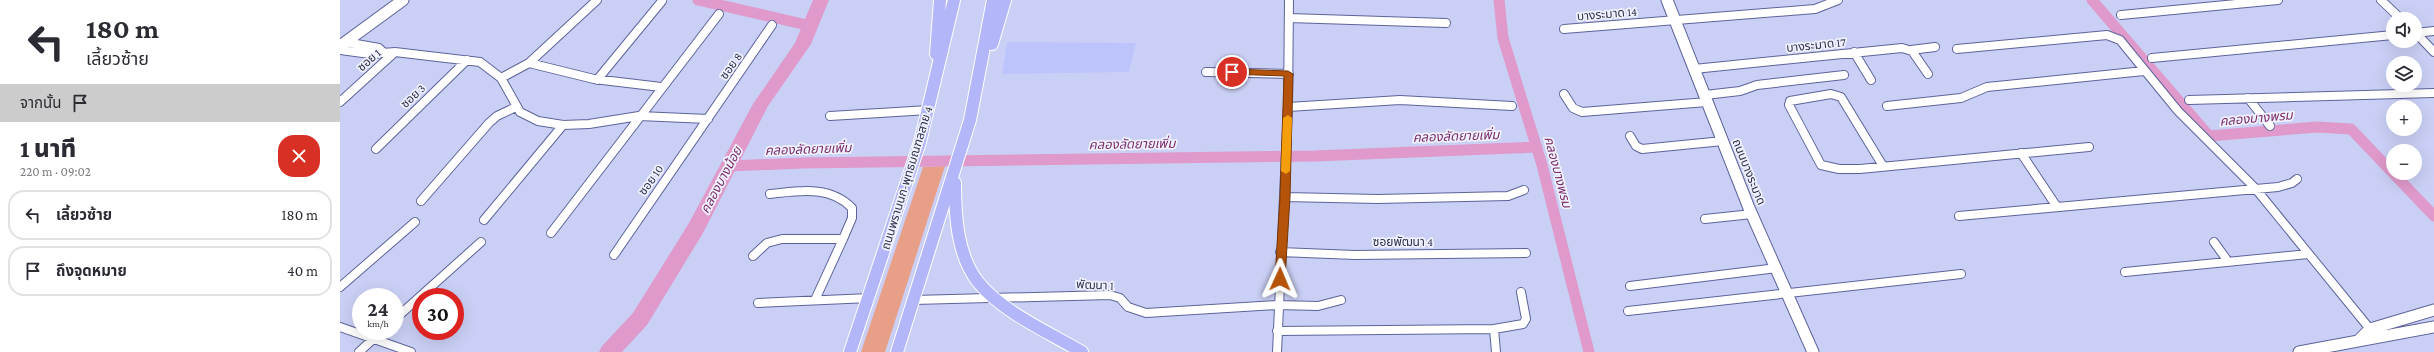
<!DOCTYPE html>
<html lang="th">
<head>
<meta charset="utf-8">
<style>
	:root { --surface:#fff; --page:#f7f7f7; --text:#2b2b33; --muted:#7c7c81; --line:#e1e1e2 }
	body { margin:0; font-family:"Crimson Pro","Noto Sans Thai",serif; background:var(--page); color:var(--text); height:100vh; display:flex; flex-direction:column; font-size:15px; white-space:nowrap }
	* { box-sizing:border-box; margin:0 }
	p { font-size:13px; color:var(--muted) }
	.icon { flex:none; width:22px; height:22px; fill:none; stroke:currentColor; stroke-width:2; stroke-linecap:round; stroke-linejoin:round }
	.map { position:relative; flex:1; overflow:hidden }
	.panel { display:flex; flex-direction:column; background:var(--surface); width:340px }
	.panel>* { flex:none }
	.banner { background:#fff; color:var(--text); overflow:hidden }
	.buttons { position:absolute; left:2046px; top:12px; display:grid; gap:8px }
	.buttons a { display:grid; place-items:center; width:36px; height:36px; border-radius:50%; background:var(--surface); box-shadow:0 4px 16px #0002; font-size:20px }
	.speed { position:absolute; left:12px; top:288px; display:flex; gap:8px; font-size:20px; font-weight:700; text-align:center }
	.speed>* { display:grid; place-content:center; width:52px; height:52px; border-radius:50%; background:var(--surface); box-shadow:0 4px 16px #0002; line-height:1 }
	.speed small { font-size:10px; font-weight:400 }
	.speed .limit { border:6px solid #d22; background:#fff; color:#111 }
	.pin { position:absolute; display:grid; place-items:center; width:34px; height:34px; color:#fff; margin:-17px; border:2px solid #fff; border-radius:50%; box-shadow:0 1px 4px #0007 }
	.me { position:absolute; width:44px; margin:-22px; rotate:1deg; stroke-linejoin:round; filter:drop-shadow(0 0 3px #0008) }
	.turn { display:flex; align-items:center; gap:14px; height:84px; padding:0 20px; font-size:18px }
	.turn .icon { width:52px; height:52px; stroke-width:2.5 }
	.turn b { display:block; font-size:28px; line-height:34px }
	.then { display:flex; align-items:center; height:38px; padding:0 20px; background:#0003; gap:8px; font-size:15px }
	.round { display:grid; place-items:center; flex:none; width:42px; height:42px; border-radius:16px; background:var(--page) }
	.headline { display:flex; align-items:center; justify-content:space-between; height:68px; padding:0 20px }
	h1 { font-size:24px; font-weight:800; line-height:30px }
	ul { padding:0; list-style:none }
	li { display:flex; align-items:center; gap:12px; height:50px; margin:0 8px 6px; padding:0 12px; border:2px solid var(--line); border-radius:16px }
	li div { flex:1 }
	li b { display:block; font-size:15px }
	li em { font-style:normal }
	main { display:flex; flex:1; min-height:0 }
	.map>svg:first-child { display:block }
	.built { fill:#bdc4fb }
	.green { fill:#e89f88 }
	.lines { fill:none; stroke-linecap:round; stroke-linejoin:round }
	.canal { stroke:#df99ca; stroke-width:11 }
	.river { fill:#df99ca; fill-rule:evenodd }
	.street-casing { stroke:#5d639a; stroke-width:10 }
	.secondary-casing { stroke:#5d639a; stroke-width:13 }
	.primary-casing { stroke:#fff; stroke-width:14 }
	.street { stroke:#fff; stroke-width:8 }
	.secondary { stroke:#fff; stroke-width:11 }
	.primary { stroke:#b3b7fa; stroke-width:12 }
	.route { fill:#b45309; stroke:#753606 }
	.slow { fill:#f59e0b }
	.labels { text-anchor:middle; dominant-baseline:central; stroke-width:3.5; stroke-linejoin:round; paint-order:stroke }
	.street-label { font-size:12px; fill:#2f324a; stroke:#f0f2ff }
	.water-label { font-size:13px; font-style:italic; fill:#7c2c69; stroke:#f0f2ff }
</style>
</head>
<body>
<main>
<section class="panel">
<div class="banner">
<div class="turn"><svg class="icon" aria-label="left" viewBox="0 0 24 24"><path d="M17 20v-9H6M10 6l-5 5 5 5"/></svg><div><b>180 m</b>เลี้ยวซ้าย</div></div>
<div class="then">จากนั้น<svg class="icon" aria-label="arrive" viewBox="0 0 24 24"><path d="M6 21V4h12l-3 4 3 4H6"/></svg></div>
</div>
<div class="headline"><div><h1>1 นาที</h1><p>220 m · 09:02</p></div><a class="round" style="background:#d93025;color:#fff"><svg class="icon" aria-label="close" viewBox="0 0 24 24"><path d="M6 6l12 12M18 6L6 18"/></svg></a></div>
<ul>
<li><svg class="icon" aria-label="left" viewBox="0 0 24 24"><path d="M17 20v-9H6M10 6l-5 5 5 5"/></svg><div><b>เลี้ยวซ้าย</b></div><em>180 m</em></li>
<li><svg class="icon" aria-label="arrive" viewBox="0 0 24 24"><path d="M6 21V4h12l-3 4 3 4H6"/></svg><div><b>ถึงจุดหมาย</b></div><em>40 m</em></li>
</ul>
</section>
<div class="map">
<svg width="2094" height="352" viewBox="0 0 2094 352">
	<rect width="100%" height="100%" fill="#cad0f5"/>
	<!-- built -->
	<path class="built" d="M 667,42 L 796,43 L 789,72 L 662,74 Z"/>
	<!-- green -->
	<path class="green" d="M 605,166 L 545,352 L 521,352 L 583,167 Z"/>
	<g class="lines">
		<!-- canal -->
		<path class="canal" d="M 358,0 L 471,26
			M 1159,0 L 1163,38 L 1202,165 L 1249,352
			M 1752,0 L 1869,136 L 1977,127 L 2011,129 L 2053,173
			M 388,166 L 463,163 L 975,156 L 1197,147
			M 2053,173 L 2094,216"/>
		<!-- river -->
		<path class="river" d="M 473,0 L 489,0 L 471,44 L 428,106 L 363,233 L 307,325 L 282,352 L 259,352 L 262,346 L 293,313 L 349,223 L 413,104 L 455,43 Z"/>
		<defs>
			<path id="street" d="M 2041,0 L 2061,19
				M 1781,15 L 1938,0
				M 949,18 L 1106,23
				M 1224,29 L 1475,9 L 1498,0
				M 2075,32 L 2094,52
				M 2075,33 L 2094,31
				M 5,42 L 39,48 L 44,53
				M 1617,49 L 1767,35 L 1780,40 L 1838,111 L 1915,188 L 2030,329
				M 0,50 L 30,54 L 55,52 L 140,62 L 161,78 L 180,112 L 198,121 L 223,125 L 249,124 L 299,116 L 368,119
				M 1571,50 L 1595,47
				M 1514,52 L 1531,80
				M 1812,58 L 2053,35
				M 189,63 L 254,79 L 321,87
				M 1354,69 L 1562,48 L 1572,51 L 1588,74
				M 866,72 L 949,74
				M 161,78 L 189,63 L 257,0
				M 257,80 L 322,1
				M 1224,94 L 1233,108 L 1242,112 L 1367,102
				M 1365,95 L 1400,91 L 1417,85 L 1504,75
				M 1908,98 L 1930,126
				M 1849,100 L 2094,93
				M 0,102 L 55,52
				M 1547,106 L 1621,98 L 1647,87 L 1804,71
				M 948,107 L 1060,100 L 1172,106
				M 490,116 L 589,110
				M 1290,136 L 1296,146 L 1302,149 L 1383,141
				M 36,149 L 127,60
				M 1681,153 L 1717,207
				M 1543,166 L 1501,97 L 1491,94 L 1450,101 L 1449,105 L 1481,165 L 1499,169 L 1520,169 L 1749,147
				M 430,194 C 459,191 490,185 512,208 L 512,218 L 503,239
				M 945,197 L 1038,199 L 1168,196 L 1184,190
				M 81,201 L 149,123 L 157,116 L 176,107
				M 1619,216 L 1938,187 L 1952,183 L 1957,179
				M 1365,219 L 1412,214
				M 144,220 L 223,125
				M 211,233 L 379,14
				M 1874,242 L 1887,260
				M 940,252 L 1015,255 L 1186,253
				M 274,255 L 432,25
				M 413,256 L 427,243 L 442,239 L 503,239 L 475,300
				M 1785,272 L 1968,254
				M 1290,286 L 1437,268
				M 0,287 L 75,222
				M 574,300 L 770,295 L 780,298 L 788,307 L 806,313 L 938,305 L 978,306 L 1001,300
				M 418,303 L 530,298
				M 1288,311 L 1621,274
				M 55,319 L 141,242
				M 0,327 L 71,352
				M 1154,329 L 1183,324 L 1186,319 L 1181,292
				M 937,331 L 1154,329 L 1156,352
				M 19,352 L 42,331
				M 937,352 L 948,107 L 949,0"/>
			<path id="secondary" d="M 1327,0 L 1409,208 L 1473,352
				M 0,46 L 63,0
				M 2018,341 L 2030,329 L 2094,310
				M 1959,352 L 2094,327"/>
			<path id="primary" d="M 652,44 L 665,0
				M 596,54 L 600,0
				M 615,183 C 615,216 617,255 638,282 C 662,312 710,333 742,352
				M 510,352 L 580,142 L 614,0
				M 557,352 L 630,120 L 653,0"/>
		</defs>
		<!-- street casing -->
		<use href="#street" class="street-casing"/>
		<!-- secondary casing -->
		<use href="#secondary" class="secondary-casing"/>
		<!-- primary casing -->
		<use href="#primary" class="primary-casing"/>
		<!-- street -->
		<use href="#street" class="street"/>
		<!-- secondary -->
		<use href="#secondary" class="secondary"/>
		<!-- primary -->
		<use href="#primary" class="primary"/>
	</g>
	<!-- route -->
	<path class="route" d="M 892,69 L 948,71 L 953,74 L 950,197 L 945,279 L 940,283 L 935,279 L 940,197 L 944,76 L 889,74 L 888,72 Z"/>
	<!-- slow -->
	<path class="slow" d="M 948,115 L 952,118 L 950,171 L 946,174 L 941,171 L 943,118 Z"/>
	<g class="labels">
		<!-- street labels -->
		<g class="street-label">
			<text transform="translate(1267 14) rotate(-5)">บางระมาด 14</text>
			<text transform="translate(1476 45) rotate(-6)">บางระมาด 17</text>
			<text transform="translate(29 60) rotate(-42)">ซอย 1</text>
			<text transform="translate(391 66) rotate(-55)">ซอย 8</text>
			<text transform="translate(73 96) rotate(-44)">ซอย 3</text>
			<text transform="translate(1409 172) rotate(68)">ถนนบางระมาด</text>
			<text transform="translate(567 178) rotate(-73)">ถนนพรานนก-พุทธมณฑลสาย 4</text>
			<text transform="translate(311 180) rotate(-55)">ซอย 10</text>
			<text x="1063" y="242">ซอยพัฒนา 4</text>
			<text transform="translate(755 285) rotate(2)">พัฒนา 1</text>
		</g>
		<!-- water labels -->
		<g class="water-label">
			<text transform="translate(1916 118) rotate(-5)">คลองบางพรม</text>
			<text transform="translate(1116 136) rotate(-2)">คลองลัดยายเพิ่ม</text>
			<text transform="translate(792 144) rotate(-1)">คลองลัดยายเพิ่ม</text>
			<text transform="translate(468 149) rotate(-2)">คลองลัดยายเพิ่ม</text>
			<text transform="translate(1218 172) rotate(75)">คลองบางพรม</text>
			<text transform="translate(381 180) rotate(-62)">คลองบางน้อย</text>
		</g>
	</g>
</svg>
<div class="buttons">
<a><svg class="icon" aria-label="sound" viewBox="0 0 24 24"><path d="M4 9h4l5-4v14l-5-4H4zM17 9q2 3 0 6"/></svg></a>
<a><svg class="icon" aria-label="layers" viewBox="0 0 24 24"><path d="M12 4l9 5-9 5-9-5zM3 14l9 5 9-5"/></svg></a>
<a>+</a>
<a>−</a>
</div>
<div class="speed"><div>24<small>km/h</small></div><div class="limit">30</div></div>
<div class="pin" style="left:892px;top:72px;background:#d93025"><svg class="icon" aria-label="arrive" viewBox="0 0 24 24"><path d="M6 21V4h12l-3 4 3 4H6"/></svg></div>
<svg class="me" style="left:940px;top:279px" viewBox="-20 -20 40 40"><path d="M0-17L14 15 0 8-14 15z" fill="#b45309" stroke="#fff" stroke-width="4"/></svg>
</div>
</main>
</body>
</html>
